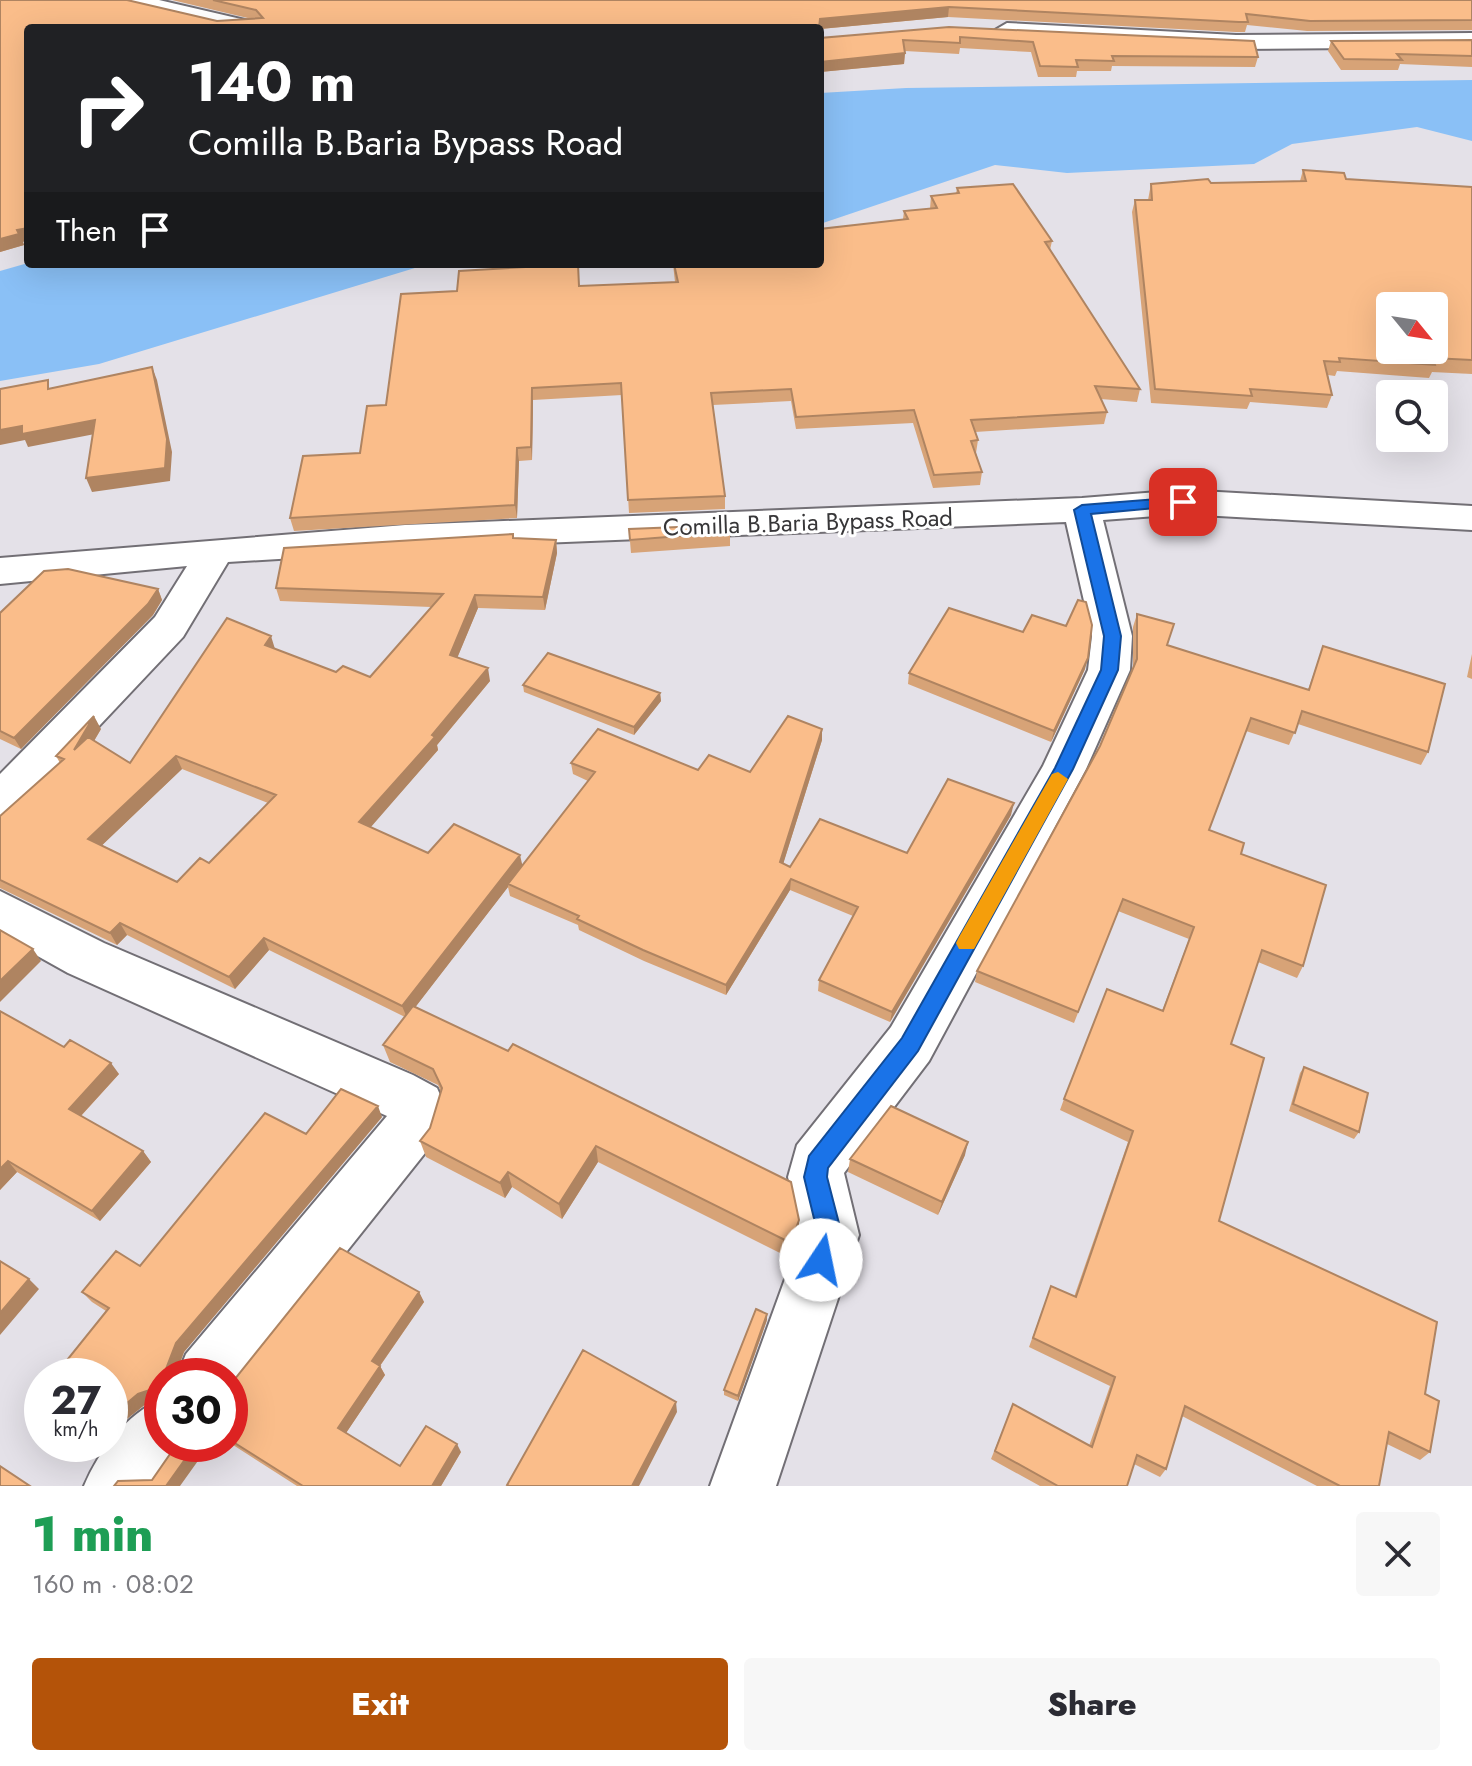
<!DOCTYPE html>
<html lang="en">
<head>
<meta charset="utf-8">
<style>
	:root { --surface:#fff; --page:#f7f7f7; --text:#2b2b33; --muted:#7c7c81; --accent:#b45309 }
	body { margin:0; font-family:Jost,sans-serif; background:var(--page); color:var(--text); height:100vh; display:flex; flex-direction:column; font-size:30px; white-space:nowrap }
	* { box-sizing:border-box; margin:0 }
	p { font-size:26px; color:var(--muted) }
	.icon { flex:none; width:44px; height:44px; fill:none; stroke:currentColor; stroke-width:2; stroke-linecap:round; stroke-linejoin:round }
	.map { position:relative; height:1486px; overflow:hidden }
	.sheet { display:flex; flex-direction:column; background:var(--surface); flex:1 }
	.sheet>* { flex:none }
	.guide { position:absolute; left:24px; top:24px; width:800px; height:244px; border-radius:8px; box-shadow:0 8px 32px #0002; background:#202124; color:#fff; overflow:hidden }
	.needle { width:52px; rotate:120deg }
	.fabs { position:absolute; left:1376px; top:292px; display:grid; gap:16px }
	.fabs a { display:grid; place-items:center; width:72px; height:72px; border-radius:8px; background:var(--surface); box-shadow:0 8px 32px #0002; font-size:40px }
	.speed { position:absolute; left:24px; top:1358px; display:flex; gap:16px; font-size:40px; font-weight:700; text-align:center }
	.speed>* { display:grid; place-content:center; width:104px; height:104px; border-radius:50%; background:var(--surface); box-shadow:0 8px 32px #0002; line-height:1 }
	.speed small { font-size:20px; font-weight:400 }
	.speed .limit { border:12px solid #d22; background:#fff; color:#111 }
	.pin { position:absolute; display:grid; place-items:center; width:68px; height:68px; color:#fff; margin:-34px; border-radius:16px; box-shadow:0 4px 12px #0006 }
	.me { position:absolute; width:88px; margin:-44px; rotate:11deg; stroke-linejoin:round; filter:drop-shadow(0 0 6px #0008) }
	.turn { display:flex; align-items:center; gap:28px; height:168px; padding:0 32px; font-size:36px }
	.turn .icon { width:104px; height:104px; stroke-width:2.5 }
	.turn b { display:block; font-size:56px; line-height:68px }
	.then { display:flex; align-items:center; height:76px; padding:0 32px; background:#0003; gap:16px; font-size:30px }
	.round { display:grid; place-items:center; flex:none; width:84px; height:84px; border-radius:8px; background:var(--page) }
	.summary { display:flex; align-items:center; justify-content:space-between; height:136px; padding:0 32px }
	h1 { font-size:48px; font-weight:800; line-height:60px; color:#1e9e55 }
	.cta { display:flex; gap:16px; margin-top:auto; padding:16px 32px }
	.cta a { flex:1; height:92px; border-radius:8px; background:var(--accent); color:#fff; font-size:32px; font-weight:800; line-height:92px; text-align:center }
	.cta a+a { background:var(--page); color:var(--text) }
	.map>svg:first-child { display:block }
	.water { fill:#8ac0f6 }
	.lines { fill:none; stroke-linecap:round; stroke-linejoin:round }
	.minor-casing { stroke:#726f75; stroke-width:4 }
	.minor { fill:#fff; fill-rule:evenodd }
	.wall { fill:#d7a377; fill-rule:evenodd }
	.shaded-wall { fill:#af8461 }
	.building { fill:#fabd8a; stroke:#af8461; stroke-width:2; fill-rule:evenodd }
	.route { fill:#1a73e8; stroke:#114b97; stroke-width:2 }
	.slow { fill:#f59e0b }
	.labels { text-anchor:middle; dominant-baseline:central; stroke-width:6; stroke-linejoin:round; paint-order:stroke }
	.street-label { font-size:24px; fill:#373638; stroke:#fff }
</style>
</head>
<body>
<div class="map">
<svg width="1472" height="1486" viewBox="0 0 1472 1486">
	<rect width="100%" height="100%" fill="#e4e1e8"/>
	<!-- water -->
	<path class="water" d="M 1472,80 L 1472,141 L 1417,127 L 1292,144 L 1254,164 L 1067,173 L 995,165 L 820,224 L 820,93 L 906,88 Z
		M 28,263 L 28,264 L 428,264 L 99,364 L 0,381 L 0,271 Z"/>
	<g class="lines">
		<defs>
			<path id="minor" d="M 118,0 L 159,0 L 258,23 L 262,28 L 220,28 L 121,5 Z
				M 1007,23 L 1236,35 L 1472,33 L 1472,47 L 1236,49 L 999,35 L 995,30 Z
				M 1183,490 L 1472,506 L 1472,530 L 1183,514 L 1103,520 L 1132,636 L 1130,670 L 1086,769 L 929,1061 L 844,1173 L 859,1235 L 776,1486 L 710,1486 L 801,1235 L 788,1177 L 797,1145 L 891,1027 L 1043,766 L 1088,670 L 1092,636 L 1066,522 L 541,543 L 228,562 L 183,637 L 16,814 L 0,820 L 0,774 L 155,617 L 187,566 L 0,584 L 0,558 L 405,525 L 1082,498 Z
				M 0,891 L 104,943 L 413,1075 L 437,1088 L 445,1106 L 433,1143 L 230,1398 L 230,1376 L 177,1376 L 186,1354 L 387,1116 L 68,973 L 0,935 Z
				M 162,1399 L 162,1444 L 188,1444 L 159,1486 L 84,1486 C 99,1451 126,1414 162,1399 Z"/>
		</defs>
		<!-- minor casing -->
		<use href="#minor" class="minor-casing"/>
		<!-- minor -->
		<use href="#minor" class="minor"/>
	</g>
	<!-- wall -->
	<path class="wall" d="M 0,0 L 217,21 L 252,19 L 172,0 L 1472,0 L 1472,30 L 1307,31 L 1247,25 L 1245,32 L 1236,32 L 948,17 L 820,29 L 28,28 L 23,242 L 24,245 L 0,252 Z
		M 949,27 L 1258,57 L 1255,67 L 1112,66 L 1111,71 L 1077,71 L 1076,77 L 1038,77 L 1031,52 L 960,48 L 959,54 L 905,51 L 904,64 L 820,72 L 820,38 Z
		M 1472,40 L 1472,67 L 1400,64 L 1398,70 L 1341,70 L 1328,51 L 1331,41 Z
		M 1303,170 L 1346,179 L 1472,187 L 1472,374 L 1432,372 L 1429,378 L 1337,371 L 1335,376 L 1328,375 L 1332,395 L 1327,408 L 1250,402 L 1247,409 L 1151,403 L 1132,212 L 1135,200 L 1148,200 L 1151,184 L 1300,181 Z
		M 957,188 L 1052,241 L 1050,250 L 1140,389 L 1137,402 L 1101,399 L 1107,412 L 1104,424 L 975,432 L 978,440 L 976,453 L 982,472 L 980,485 L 933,488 L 913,423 L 796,429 L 791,401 L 713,405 L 725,496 L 725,509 L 629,513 L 622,395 L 533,400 L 532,460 L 519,461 L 517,518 L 294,531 L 290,518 L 360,453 L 386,405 L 579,286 L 675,282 L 673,264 L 820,264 L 903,219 L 904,211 L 930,209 L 931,196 L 956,194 Z
		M 629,529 L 730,532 L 730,546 L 631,553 Z
		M 514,538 L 556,540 L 557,553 L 545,610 L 478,608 L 457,658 L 490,681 L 437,745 L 438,750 L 370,827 L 428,853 L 522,865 L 588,781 L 573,774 L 571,763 L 698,770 L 750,772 L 822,729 L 822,740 L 783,864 L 790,867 L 907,853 L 1011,815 L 890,1022 L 818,991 L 819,980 L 853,916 L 790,890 L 726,995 L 644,961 L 579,930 L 578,925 L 510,896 L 508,887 L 415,1007 L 799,1220 L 798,1235 L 790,1258 L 598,1162 L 562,1219 L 512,1187 L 505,1198 L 426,1157 L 420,1141 L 430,1128 L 441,1092 L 438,1085 L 390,1062 L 383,1045 L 405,1017 L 269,950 L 235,989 L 127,935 L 117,945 L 0,888 L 0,816 L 60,763 L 56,756 L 101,729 L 94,741 L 130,763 L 275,649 L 336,672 L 370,677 L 431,607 L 280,601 L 276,588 ZM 182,769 L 268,803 L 209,863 L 177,882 L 102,845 Z
		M 158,589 L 162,600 L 153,615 L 21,749 L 0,739 L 0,613 Z
		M 1137,614 L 1168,645 L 1308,690 L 1323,646 L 1428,752 L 1421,765 L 1298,724 L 1289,745 L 1246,731 L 1209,830 L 1241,854 L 1303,966 L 1297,978 L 1258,962 L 1231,1044 L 1219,1221 L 1425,1394 L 1430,1452 L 1420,1460 L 1387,1444 L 1379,1486 L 1317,1486 L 1182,1416 L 1166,1469 L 1160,1477 L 1134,1464 L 1127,1486 L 1040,1486 L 991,1459 L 1013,1404 L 1089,1446 L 1110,1386 L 1029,1347 L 1051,1286 L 1074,1297 L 1128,1142 L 1060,1110 L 1064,1099 L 1162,1011 L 1189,939 L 1118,911 L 1074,1023 L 975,982 L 977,971 L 1100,746 L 1133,668 L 1133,627 Z
		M 1472,654 L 1472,679 L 1467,677 Z
		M 1085,669 L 1051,742 L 908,684 L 909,673 Z
		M 523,685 L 660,693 L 661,701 L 634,735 L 524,692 Z
		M 0,1011 L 64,1047 L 119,1074 L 81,1116 L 143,1151 L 151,1162 L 100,1221 L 17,1172 L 0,1190 Z
		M 1304,1067 L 1359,1132 L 1354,1139 L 1289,1111 L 1300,1073 Z
		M 382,1117 L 184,1352 L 178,1369 L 219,1370 L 224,1376 L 162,1376 L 162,1438 L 156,1433 L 156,1400 L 147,1403 L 123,1422 L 110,1414 L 110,1376 L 106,1311 L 92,1302 L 82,1292 L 140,1266 L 306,1134 Z
		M 965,1155 L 938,1215 L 848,1172 L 850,1159 Z
		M 419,1292 L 424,1302 L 380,1366 L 385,1375 L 346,1433 L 400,1466 L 461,1452 L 441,1486 L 297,1486 L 230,1443 L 230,1385 Z
		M 767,1320 L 738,1401 L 724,1395 L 724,1390 Z"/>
	<!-- shaded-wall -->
	<path class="shaded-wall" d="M 949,7 L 948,17 L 820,29 L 819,28 L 820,19 Z
		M 905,53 L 904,64 L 820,72 L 820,62 Z
		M 28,228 L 28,240 L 23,242 L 24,245 L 0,252 L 0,239 L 17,230 Z
		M 152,367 L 157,380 L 172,452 L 170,481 L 92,492 L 86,478 Z
		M 532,388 L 533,400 L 532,460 L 531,447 Z
		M 95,420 L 100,433 L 28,447 L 25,440 L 0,445 L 0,430 L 22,426 Z
		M 517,448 L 519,461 L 517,518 L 515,505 Z
		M 556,540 L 557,553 L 545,610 L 543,597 Z
		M 158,589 L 162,600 L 153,615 L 21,749 L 14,738 Z
		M 475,595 L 478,608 L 453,668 L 450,655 Z
		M 271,636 L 275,649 L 265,645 Z
		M 1088,658 L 1085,669 L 1051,742 L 1054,731 Z
		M 488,668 L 490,681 L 437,745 L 438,750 L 364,835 L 359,822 Z
		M 660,693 L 661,701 L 634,735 L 634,727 Z
		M 94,716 L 101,729 L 81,763 L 74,750 Z
		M 822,729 L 822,740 L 780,874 L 780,862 Z
		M 176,756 L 182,769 L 95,852 L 88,839 Z
		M 1014,803 L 1011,815 L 890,1022 L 892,1012 Z
		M 520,855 L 523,868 L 508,884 L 508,887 L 407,1018 L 402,1006 Z
		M 791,879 L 790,890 L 726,995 L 726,985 Z
		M 120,923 L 127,935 L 117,945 L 110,933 Z
		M 264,938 L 269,950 L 235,989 L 229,977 Z
		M 33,949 L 41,961 L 0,1002 L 0,981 Z
		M 111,1063 L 119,1074 L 77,1120 L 69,1109 Z
		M 378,1106 L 382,1117 L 184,1352 L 175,1376 L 166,1369 L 176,1343 Z
		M 968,1142 L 965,1155 L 938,1215 L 942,1202 Z
		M 596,1146 L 598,1162 L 562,1219 L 559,1204 Z
		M 143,1151 L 151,1162 L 100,1221 L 92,1211 Z
		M 8,1161 L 17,1172 L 0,1190 L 0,1169 Z
		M 508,1172 L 512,1187 L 505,1198 L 500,1183 Z
		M 799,1220 L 798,1235 L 790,1258 L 791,1243 Z
		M 29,1279 L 39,1289 L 0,1335 L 0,1313 Z
		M 419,1292 L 424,1302 L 377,1370 L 372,1361 Z
		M 767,1314 L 767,1320 L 738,1401 L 738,1396 Z
		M 380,1366 L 385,1375 L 344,1436 L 338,1428 Z
		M 156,1388 L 162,1398 L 147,1403 L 123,1422 L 114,1414 L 138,1394 Z
		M 676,1402 L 677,1412 L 639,1486 L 632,1486 Z
		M 196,1444 L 210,1444 L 180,1486 L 166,1486 Z
		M 457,1444 L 461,1452 L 441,1486 L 432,1486 Z"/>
	<!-- building -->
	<path class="building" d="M 0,0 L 127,0 L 217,21 L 263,18 L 256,10 L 213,0 L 1472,0 L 1472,20 L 1310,21 L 1246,14 L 1248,22 L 1239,22 L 949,7 L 820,19 L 819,28 L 28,28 L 28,228 L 17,230 L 19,234 L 0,239 Z
		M 949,27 L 1254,41 L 1258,57 L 1112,56 L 1114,61 L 1076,60 L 1078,67 L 1040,66 L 1033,42 L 960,37 L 960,43 L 903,40 L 905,53 L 820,62 L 820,38 Z
		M 1472,40 L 1472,56 L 1397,54 L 1402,60 L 1344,59 L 1331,41 Z
		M 1303,170 L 1344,173 L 1346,179 L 1472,187 L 1472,360 L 1433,358 L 1435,365 L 1339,358 L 1340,362 L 1324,361 L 1332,395 L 1250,389 L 1252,396 L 1155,389 L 1135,200 L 1152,200 L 1151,184 L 1208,179 L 1211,183 L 1306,181 ZM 1390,306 L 1434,306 L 1434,350 L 1390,350 Z
		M 1013,184 L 1052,241 L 1045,242 L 1140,389 L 1095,386 L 1107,412 L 971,420 L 978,440 L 971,441 L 982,472 L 934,475 L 914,410 L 796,417 L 791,389 L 711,393 L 725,496 L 628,500 L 621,383 L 532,388 L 531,447 L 517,448 L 515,505 L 290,518 L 303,456 L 360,453 L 367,406 L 386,405 L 401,294 L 457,291 L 459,271 L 578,264 L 579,286 L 678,282 L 674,264 L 820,264 L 820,229 L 908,219 L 904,211 L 937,208 L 931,196 L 959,193 L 957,188 Z
		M 152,367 L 167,439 L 165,468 L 86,478 L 95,420 L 22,434 L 22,426 L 0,430 L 0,389 L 48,380 L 48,389 Z
		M 729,525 L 730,532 L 630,540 L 629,529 Z
		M 513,534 L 513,538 L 556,540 L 543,597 L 475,595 L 450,655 L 488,668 L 432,735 L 435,737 L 359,822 L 428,853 L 454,824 L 520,855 L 402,1006 L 264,938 L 229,977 L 120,923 L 110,933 L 0,880 L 0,816 L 64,759 L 56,756 L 94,716 L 74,750 L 88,737 L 130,763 L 227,618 L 271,636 L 265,645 L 336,672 L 343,666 L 370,677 L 443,594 L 276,588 L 284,548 ZM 176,756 L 276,795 L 209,863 L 200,858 L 177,882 L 88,839 Z
		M 68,569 L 158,589 L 148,604 L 14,738 L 0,731 L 0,613 L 44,571 Z
		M 1078,600 L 1086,602 L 1092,625 L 1088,658 L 1054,731 L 909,673 L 949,608 L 1023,632 L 1032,615 L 1066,626 Z
		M 1137,614 L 1174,624 L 1167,645 L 1309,690 L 1323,646 L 1445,684 L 1428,752 L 1302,711 L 1295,733 L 1251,718 L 1209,830 L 1244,843 L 1241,854 L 1326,885 L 1303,966 L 1262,950 L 1231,1044 L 1264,1058 L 1219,1221 L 1437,1322 L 1425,1394 L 1439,1401 L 1430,1452 L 1389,1432 L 1379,1486 L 1340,1486 L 1185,1406 L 1166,1469 L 1137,1455 L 1127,1486 L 1058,1486 L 995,1451 L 1013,1404 L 1092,1447 L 1115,1377 L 1033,1338 L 1051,1286 L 1076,1297 L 1133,1131 L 1064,1099 L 1107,989 L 1163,1011 L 1194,927 L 1123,899 L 1078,1012 L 977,971 L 1100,746 L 1137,659 Z
		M 548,653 L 660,693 L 634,727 L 523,685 Z
		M 788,716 L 822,729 L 780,862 L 790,867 L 820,819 L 907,853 L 948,779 L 1014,803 L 892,1012 L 819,980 L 858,907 L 791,879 L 726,985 L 643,950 L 577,919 L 579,916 L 508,884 L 595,772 L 571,763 L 598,729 L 698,770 L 709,755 L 750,772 Z
		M 0,930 L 33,949 L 0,981 Z
		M 413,1006 L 508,1051 L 513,1044 L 791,1182 L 799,1220 L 791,1243 L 596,1146 L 559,1204 L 508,1172 L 500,1183 L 420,1141 L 430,1128 L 442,1088 L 433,1069 L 383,1045 Z
		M 0,1011 L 64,1047 L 70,1040 L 111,1063 L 69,1109 L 143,1151 L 92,1211 L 8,1161 L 0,1169 Z
		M 1304,1067 L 1368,1093 L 1359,1132 L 1293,1104 Z
		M 341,1089 L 378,1106 L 176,1343 L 166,1369 L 219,1370 L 219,1376 L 162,1376 L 162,1433 L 156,1433 L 156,1388 L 138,1394 L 114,1414 L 110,1411 L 110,1376 L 55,1375 L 109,1308 L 82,1292 L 116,1251 L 140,1266 L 265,1113 L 306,1134 Z
		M 891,1106 L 968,1142 L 942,1202 L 850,1159 Z
		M 340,1248 L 419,1292 L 372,1361 L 380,1366 L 338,1428 L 400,1466 L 426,1426 L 457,1444 L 432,1486 L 303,1486 L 230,1440 L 230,1385 Z
		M 0,1261 L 29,1279 L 0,1313 Z
		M 756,1309 L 767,1314 L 738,1396 L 724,1390 Z
		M 583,1350 L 676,1402 L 632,1486 L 509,1486 L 507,1485 Z
		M 177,1444 L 196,1444 L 166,1486 L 114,1486 L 118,1481 L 152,1480 Z
		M 0,1466 L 30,1486 L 0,1486 Z"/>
	<!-- route -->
	<path class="route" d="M 1183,497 L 1188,498 L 1188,505 L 1091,514 L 1121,636 L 1118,670 L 1073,769 L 918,1051 L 828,1168 L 827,1177 L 842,1235 L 830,1269 L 821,1272 L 813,1269 L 809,1260 L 818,1235 L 804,1177 L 809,1156 L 902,1038 L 1055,768 L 1101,670 L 1104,636 L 1074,510 L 1082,505 Z"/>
	<!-- slow -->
	<path class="slow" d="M 1058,772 L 1068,779 L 974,949 L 959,949 L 956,943 L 959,937 L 1052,774 Z"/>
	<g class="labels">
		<!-- street labels -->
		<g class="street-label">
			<text transform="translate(808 522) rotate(-2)">Comilla B.Baria Bypass Road</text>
		</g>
	</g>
</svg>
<div class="fabs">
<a><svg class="needle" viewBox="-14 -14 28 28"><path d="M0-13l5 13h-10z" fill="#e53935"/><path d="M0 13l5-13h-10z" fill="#7c7c81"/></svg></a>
<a><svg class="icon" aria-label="search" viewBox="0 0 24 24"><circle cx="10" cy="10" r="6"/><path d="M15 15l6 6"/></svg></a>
</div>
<div class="speed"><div>27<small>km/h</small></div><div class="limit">30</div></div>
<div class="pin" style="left:1183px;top:502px;background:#d93025"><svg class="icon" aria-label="arrive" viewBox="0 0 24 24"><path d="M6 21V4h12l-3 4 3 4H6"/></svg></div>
<svg class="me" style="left:821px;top:1260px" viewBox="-20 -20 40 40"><circle r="19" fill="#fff"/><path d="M0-13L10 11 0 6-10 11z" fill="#1a73e8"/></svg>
<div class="guide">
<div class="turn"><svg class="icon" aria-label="right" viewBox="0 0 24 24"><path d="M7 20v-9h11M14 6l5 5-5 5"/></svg><div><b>140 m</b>Comilla B.Baria Bypass Road</div></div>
<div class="then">Then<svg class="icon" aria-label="arrive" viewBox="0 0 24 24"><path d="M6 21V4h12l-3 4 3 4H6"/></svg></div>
</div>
</div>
<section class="sheet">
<div class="summary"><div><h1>1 min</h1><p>160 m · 08:02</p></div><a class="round"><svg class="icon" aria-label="close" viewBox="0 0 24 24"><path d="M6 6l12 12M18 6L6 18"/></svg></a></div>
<div class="cta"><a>Exit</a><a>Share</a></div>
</section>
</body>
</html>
